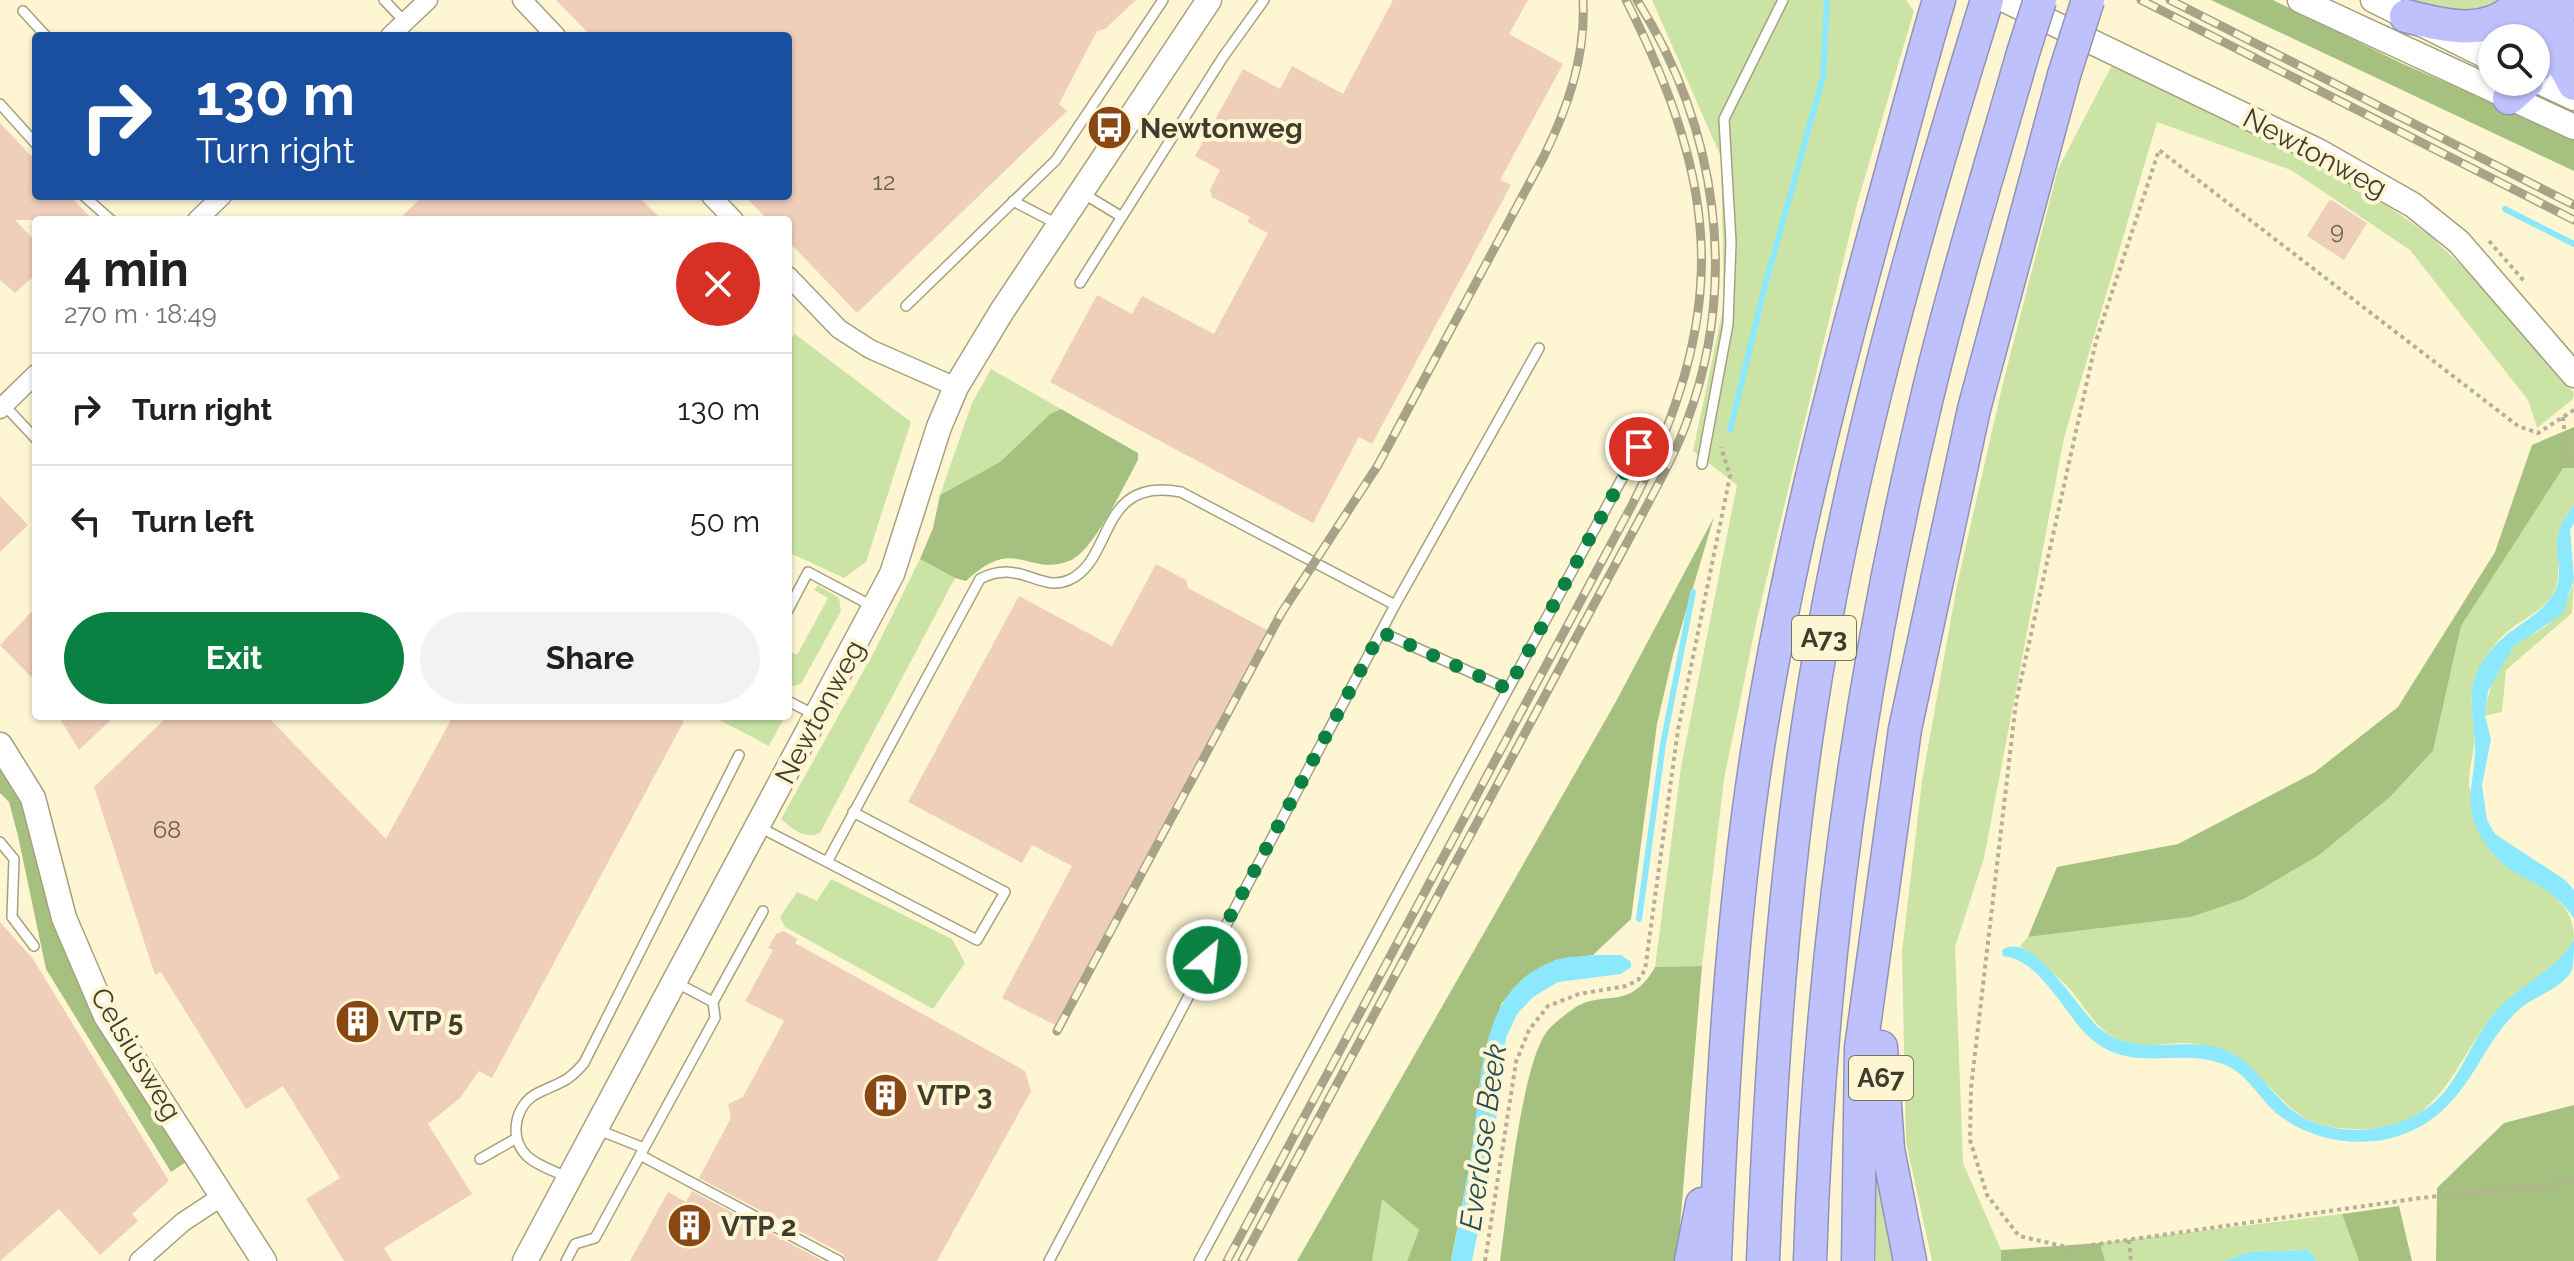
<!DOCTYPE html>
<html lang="en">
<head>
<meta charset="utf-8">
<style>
	:root { --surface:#fff; --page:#f2f2f2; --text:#202124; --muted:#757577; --line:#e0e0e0; --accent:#0b8043 }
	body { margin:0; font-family:Raleway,sans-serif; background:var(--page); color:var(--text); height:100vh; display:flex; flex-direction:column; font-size:30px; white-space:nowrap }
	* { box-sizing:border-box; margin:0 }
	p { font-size:26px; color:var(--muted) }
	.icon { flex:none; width:44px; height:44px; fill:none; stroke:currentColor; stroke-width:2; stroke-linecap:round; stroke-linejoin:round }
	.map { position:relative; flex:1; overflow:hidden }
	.details { position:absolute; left:32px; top:216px; width:760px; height:504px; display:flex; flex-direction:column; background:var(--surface); border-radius:8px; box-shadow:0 2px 6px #0004 }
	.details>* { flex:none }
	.top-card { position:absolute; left:32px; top:32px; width:760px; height:168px; border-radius:8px; box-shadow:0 2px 6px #0004; background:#1a4fa0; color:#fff; overflow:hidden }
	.fabs { position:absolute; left:2478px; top:24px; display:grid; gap:16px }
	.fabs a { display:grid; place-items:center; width:72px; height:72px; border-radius:50%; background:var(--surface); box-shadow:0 2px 6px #0004; font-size:40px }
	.pin { position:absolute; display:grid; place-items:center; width:68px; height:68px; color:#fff; margin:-34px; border:4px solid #fff; border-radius:50%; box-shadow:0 2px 8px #0007 }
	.me { position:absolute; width:88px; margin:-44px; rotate:28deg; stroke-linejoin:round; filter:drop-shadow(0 0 6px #0008) }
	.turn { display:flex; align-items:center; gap:28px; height:168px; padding:0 32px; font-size:36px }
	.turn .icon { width:104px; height:104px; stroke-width:2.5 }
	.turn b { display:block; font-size:56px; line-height:68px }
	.round { display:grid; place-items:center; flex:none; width:84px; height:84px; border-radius:42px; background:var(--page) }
	.head { display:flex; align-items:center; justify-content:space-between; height:136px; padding:0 32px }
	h1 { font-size:48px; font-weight:700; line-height:60px }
	.action { display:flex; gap:16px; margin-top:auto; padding:16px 32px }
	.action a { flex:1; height:92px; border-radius:48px; background:var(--accent); color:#fff; font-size:32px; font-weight:700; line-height:92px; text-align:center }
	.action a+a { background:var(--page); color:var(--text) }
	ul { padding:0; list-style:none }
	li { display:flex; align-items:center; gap:24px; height:112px; padding:0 32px; border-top:2px solid var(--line) }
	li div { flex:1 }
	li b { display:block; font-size:30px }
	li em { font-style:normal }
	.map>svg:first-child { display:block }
	.green { fill:#cbe4a6 }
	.forest { fill:#a6c07f }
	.water { fill:#8ce8fd }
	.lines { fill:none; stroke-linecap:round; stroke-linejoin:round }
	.stream { stroke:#8ce8fd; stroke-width:6 }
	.building { fill:#efcfba }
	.lane-casing { stroke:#a7a07f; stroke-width:12 }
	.street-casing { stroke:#a7a07f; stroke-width:21 }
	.secondary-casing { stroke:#a7a07f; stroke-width:27 }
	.highway-casing { stroke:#9293b4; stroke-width:35 }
	.path { stroke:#b7b095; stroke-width:4; stroke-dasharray:4 4; stroke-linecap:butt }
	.lane { stroke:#fff; stroke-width:9 }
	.street { stroke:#fff; stroke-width:18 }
	.secondary { stroke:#fff; stroke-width:24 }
	.highway { stroke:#bec1fc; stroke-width:32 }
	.rail-casing { stroke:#a7a288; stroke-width:9 }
	.rail { stroke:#fef6d3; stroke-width:6; stroke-dasharray:18; stroke-linecap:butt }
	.highway-bridge-casing { stroke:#9293b4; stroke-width:35; stroke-linecap:butt }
	.highway-bridge { stroke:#bec1fc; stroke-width:32 }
	.route { stroke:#0b8043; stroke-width:14; stroke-dasharray:0 25.2 }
	.labels { text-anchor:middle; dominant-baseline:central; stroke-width:8; stroke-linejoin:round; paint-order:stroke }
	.number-label { font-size:24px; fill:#6c6252 }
	.shield { fill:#fef6d3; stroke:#797460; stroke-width:2 }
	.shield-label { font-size:26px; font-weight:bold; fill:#403d2f }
	.poi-label { font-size:28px; font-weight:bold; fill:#403d2f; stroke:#fef6d3; text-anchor:start }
	.street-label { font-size:28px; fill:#403d2f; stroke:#fef6d3 }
	.water-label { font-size:30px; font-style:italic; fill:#234c56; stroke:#fef6d3 }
</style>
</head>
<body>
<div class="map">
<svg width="2574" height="1261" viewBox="0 0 2574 1261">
	<rect width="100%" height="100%" fill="#fef6d3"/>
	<!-- green -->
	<path class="green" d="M 1652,0 L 1906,0 L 1914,11 L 1857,204 L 1757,619 L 1724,779 L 1702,966 L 1655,967 L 1681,767 L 1737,485 L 1693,451 L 1724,304 L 1721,157 Z
		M 2406,0 L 2512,0 L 2497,12 L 2425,9 Z
		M 2113,63 L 2364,189 L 2429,235 L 2478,281 L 2574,393 L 2573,399 L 2537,428 L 2528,400 L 2410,250 L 2291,170 L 2157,122 L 2064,438 L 1984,858 L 1955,947 L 1963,1163 L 2001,1250 L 2001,1261 L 1932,1261 L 1906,1142 L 1902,952 L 1922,781 L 1957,585 L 2003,383 L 2058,169 Z
		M 795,334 L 911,422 L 866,562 L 844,578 L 788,552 L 788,340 Z
		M 991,369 L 1061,409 L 1050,414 L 1000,462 L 940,495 L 972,403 Z
		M 2563,467 L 2574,468 L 2574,505 C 2542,540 2570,569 2551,597 C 2539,613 2523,619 2508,631 C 2497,640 2481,662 2476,676 C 2467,697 2474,715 2474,736 C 2475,752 2468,769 2469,785 C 2470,795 2492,853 2498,859 C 2523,883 2574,891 2574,938 C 2570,964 2510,993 2491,1017 C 2452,1068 2438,1132 2359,1129 C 2342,1129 2320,1127 2305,1118 C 2278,1102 2265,1074 2235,1061 C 2223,1056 2208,1046 2196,1044 C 2171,1040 2148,1051 2122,1041 C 2095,1031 2086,1006 2067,986 C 2052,971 2035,959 2020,946 L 2028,937 L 2191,917 L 2244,899 L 2318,856 L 2390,797 L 2433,751 L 2461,626 Z
		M 920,559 L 955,578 L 820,833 C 804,840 793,829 781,819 L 875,650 Z
		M 2574,579 L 2572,613 L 2506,670 L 2502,712 L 2485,716 C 2488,691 2495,666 2513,646 C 2520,638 2531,636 2540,630 C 2558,619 2570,599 2574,579 Z
		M 818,585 L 839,598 L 841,611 L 801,684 L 794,686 L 788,683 L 788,650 L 797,655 L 828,598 L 814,590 Z
		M 712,716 L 783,716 L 784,718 L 769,746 Z
		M 831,879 L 952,939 L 965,963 L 933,1009 L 785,927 L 780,917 L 797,892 L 817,901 Z
		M 1876,1146 L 1903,1261 L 1876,1261 Z
		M 1381,1198 L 1419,1230 L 1407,1261 L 1372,1261 Z
		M 2342,1214 L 2359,1261 L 2317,1261 L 2309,1250 L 2250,1252 L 2224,1261 L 2105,1261 L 2100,1243 Z"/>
	<!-- forest -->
	<path class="forest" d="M 2211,0 L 2273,0 L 2401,63 L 2574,138 L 2574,171 Z
		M 1061,409 L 1138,453 L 1138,460 C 1125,483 1093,553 1069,561 C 1026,577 1016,534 966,581 L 955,578 L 920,559 L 933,528 L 940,495 L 1000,462 L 1050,414 Z
		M 2574,427 L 2574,468 L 2563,468 L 2461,626 L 2433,751 L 2390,797 L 2318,856 L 2244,899 L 2191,917 L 2028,937 L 2057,867 L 2178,844 L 2315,772 L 2398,707 L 2495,552 L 2532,445 Z
		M 1714,517 L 1673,655 L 1657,724 L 1631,919 L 1593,955 L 1556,960 L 1523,979 L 1501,1004 L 1451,1261 L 1407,1261 L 1419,1230 L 1382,1199 L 1372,1261 L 1297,1261 L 1614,705 Z
		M 0,759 L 18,789 L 75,975 L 186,1162 L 171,1172 L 46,969 L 18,836 L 9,802 L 0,793 Z
		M 1702,966 L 1677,1261 L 1500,1261 C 1507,1213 1521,1060 1549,1029 C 1555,1022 1565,1015 1573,1009 C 1604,988 1629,1013 1655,967 Z
		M 2574,1105 L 2574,1261 L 2436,1261 L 2437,1188 L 2504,1123 Z
		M 2399,1206 L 2412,1261 L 2359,1261 L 2342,1214 Z
		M 2100,1243 L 2105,1261 L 2001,1261 L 2001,1250 Z"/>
	<!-- water -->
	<path class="water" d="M 2574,505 L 2574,524 L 2570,529 L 2574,579 L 2562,614 L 2513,647 L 2488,691 L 2485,716 L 2491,739 L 2482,785 L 2487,820 L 2495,834 L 2565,880 L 2574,890 L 2574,919 C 2552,882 2514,880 2494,855 C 2452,803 2480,786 2474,733 C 2471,696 2466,680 2493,648 C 2510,627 2537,619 2552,596 C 2572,565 2539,547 2574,505 Z
		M 2574,940 C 2574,949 2574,962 2572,970 C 2564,986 2543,993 2529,1002 C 2514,1012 2502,1027 2492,1042 C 2478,1064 2465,1088 2447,1106 C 2402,1152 2329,1152 2280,1116 C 2259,1100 2248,1073 2223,1064 C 2177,1047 2131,1075 2089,1037 C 2064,1014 2041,960 2003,956 L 2002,950 C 2032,929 2079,1010 2098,1027 C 2139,1062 2189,1031 2232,1053 C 2262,1070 2277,1106 2308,1120 C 2354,1140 2415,1129 2446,1090 C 2466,1064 2476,1032 2499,1008 C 2523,983 2555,971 2574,940 Z
		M 1593,955 L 1621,955 L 1631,962 L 1631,967 L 1621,974 L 1558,982 L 1533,997 L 1517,1014 L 1506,1038 L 1490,1172 L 1472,1261 L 1451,1261 C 1460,1218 1468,1176 1474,1133 C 1482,1069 1482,984 1557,960 C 1568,956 1582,957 1593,955 Z
		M 2309,1250 L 2317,1261 L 2224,1261 L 2250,1252 Z"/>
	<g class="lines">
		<!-- stream -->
		<path class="stream" d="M 2505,209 L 2574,244
			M 1730,430 L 1766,282 L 1823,77 L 1827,0
			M 1639,919 L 1663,744 L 1693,592"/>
	</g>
	<!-- building -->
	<path class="building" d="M 556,0 L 1136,0 L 1105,29 L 1097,31 L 1059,104 L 1067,111 L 857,313 L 788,241 L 788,220 L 768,220 L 745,196 L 788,196 L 788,36 L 591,36 Z
		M 1393,0 L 1528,0 L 1509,34 L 1563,64 L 1500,180 L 1511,185 L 1372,444 L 1359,437 L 1313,523 L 1050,382 L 1097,295 L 1132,314 L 1142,296 L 1214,334 L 1268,233 L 1247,222 L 1250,217 L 1212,197 L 1210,190 L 1220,170 L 1195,156 L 1243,69 L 1280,89 L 1292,66 L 1343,94 Z
		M 0,123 L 36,161 L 36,196 L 70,196 L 93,220 L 15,220 L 36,242 L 36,274 L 15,293 L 0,280 Z
		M 423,196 L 638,196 L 662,220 L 398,220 Z
		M 2330,199 L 2367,223 L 2344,260 L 2307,236 Z
		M 0,496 L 28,525 L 0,552 Z
		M 1156,564 L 1186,580 L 1188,588 L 1267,630 L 1055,1025 L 1002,998 L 1072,866 L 1032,845 L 1022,863 L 908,802 L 1019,596 L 1112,646 Z
		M 36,607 L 36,682 L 0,645 Z
		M 58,716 L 115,716 L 79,750 Z
		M 168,716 L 267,716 L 386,839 L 453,716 L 674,716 L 684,721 L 492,1078 L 479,1071 L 460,1098 L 428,1124 L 472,1194 L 384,1248 L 392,1261 L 344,1261 L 306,1199 L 340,1178 L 283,1086 L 246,1109 L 161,972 L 155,975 L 94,787 Z
		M 0,922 L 33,959 L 169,1181 L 132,1214 L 138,1221 L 100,1255 L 59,1209 L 0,1261 Z
		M 783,931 L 798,939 L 795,943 L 1025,1071 L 1031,1091 L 937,1261 L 846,1261 L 843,1254 L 699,1178 L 731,1118 L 728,1104 L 743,1097 L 784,1021 L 745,1001 L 773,950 L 768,948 L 776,934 Z
		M 692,1191 L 823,1261 L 630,1261 L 668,1192 L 686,1202 Z"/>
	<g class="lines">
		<defs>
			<path id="lane" d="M 384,0 L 405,22
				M 23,11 L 46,36
				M 0,104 L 36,144
				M 1084,194 L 1122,217
				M 84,196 L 111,220
				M 1013,201 L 1059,225
				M 1080,283 L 1223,57 L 1264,0
				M 906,306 L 1056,160 L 1163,0
				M 4,405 L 36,439
				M 1702,464 L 1728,324 L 1731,242 L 1724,119 L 1783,0
				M 788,610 L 808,572 L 872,606
				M 1381,632 L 1508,689
				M 788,701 L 815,715
				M 759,827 L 827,862 L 980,579 C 1020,558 1040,593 1069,580 C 1115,560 1097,476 1181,492 L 1395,605
				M 0,842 L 14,859 L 12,917 L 34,946
				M 827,862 L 977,940 L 1005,892 L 853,812
				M 677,983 L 713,1002
				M 596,1129 L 644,1148
				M 640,1155 L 839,1261
				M 480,1159 L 517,1138
				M 567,1177 C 555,1171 537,1166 527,1156 C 508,1138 515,1104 538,1093 C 560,1082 567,1083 584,1063 L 739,755
				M 566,1261 L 575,1244 L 595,1238 L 715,1018 L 713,1002 L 763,911
				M 1049,1261 L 1395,605 L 1539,348
				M 1199,1261 L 1639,447"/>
			<path id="street" d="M 522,0 L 556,36
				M 390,36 L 428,0
				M 711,196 L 734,220
				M 197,220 L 222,196
				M 788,276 L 839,329 L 870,349 L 956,387
				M 0,409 L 36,374
				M 139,1261 L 183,1222 L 224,1195"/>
			<path id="secondary" d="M 2005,0 L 2318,151 L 2413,205 L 2459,242 L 2574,375
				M 2300,0 L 2574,127
				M 2373,0 L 2492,59
				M 2536,80 L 2574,98
				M 0,745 L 33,798 L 64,918 L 106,1016 L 264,1261
				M 525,1261 L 892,574 L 939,427 L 956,387 L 1002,311 L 1209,0"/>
			<path id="highway" d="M 2406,16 C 2450,27 2490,38 2524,0
				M 2558,23 L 2561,60 L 2574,84
				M 2524,38 L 2538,0
				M 2536,67 L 2564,0
				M 2509,98 L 2527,82
				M 1881,1047 L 1888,1149 L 1910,1261
				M 1691,1261 L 1702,1204
				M 1715,1261 C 1722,1092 1731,921 1757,753 C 1785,574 1829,399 1877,224 C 1898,149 1917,74 1939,0
				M 1763,1261 C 1770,1086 1781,913 1806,740 C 1842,489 1912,241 1987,0
				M 1810,1261 C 1819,972 1857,691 1924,410 C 1952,290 1989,172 2023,53
				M 1858,1261 L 1861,1048 L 1905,729 L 1974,409 L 2064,75"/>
		</defs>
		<!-- lane casing -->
		<use href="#lane" class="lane-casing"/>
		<!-- street casing -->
		<use href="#street" class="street-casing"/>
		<!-- secondary casing -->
		<use href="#secondary" class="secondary-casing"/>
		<!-- highway casing -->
		<use href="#highway" class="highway-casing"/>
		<!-- path -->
		<path class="path" d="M 2489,241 L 2525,282
			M 2574,410 L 2538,433 L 2518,426 L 2159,150 L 2096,341 L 2016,702 L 1971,1088 L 1970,1140 L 1987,1195 L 2019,1236 L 2071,1248 L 2420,1198 L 2574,1182
			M 2563,417 L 2567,459 L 2574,463
			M 2129,1240 L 2131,1261
			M 1485,1261 L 1516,1062 L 1529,1030 L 1548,1006 L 1579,994 L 1626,986 L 1638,980 L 1645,970 L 1678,730 L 1730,476 L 1721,447"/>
		<!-- lane -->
		<use href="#lane" class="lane"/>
		<!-- street -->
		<use href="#street" class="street"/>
		<!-- secondary -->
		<use href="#secondary" class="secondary"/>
		<!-- highway -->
		<use href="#highway" class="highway"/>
		<defs>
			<path id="rail" d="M 2141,0 L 2574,220
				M 2170,0 L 2574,205
				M 1057,1031 L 1282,612 L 1378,465 L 1544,156 C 1568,107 1586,56 1583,0
				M 1227,1261 L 1632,505 C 1729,313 1722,190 1626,0
				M 1242,1261 L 1644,511 C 1659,483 1675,454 1686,424 C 1740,282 1717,127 1637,0"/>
		</defs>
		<!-- rail casing -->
		<use href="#rail" class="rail-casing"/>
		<!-- rail -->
		<use href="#rail" class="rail"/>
		<defs>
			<path id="highway-bridge" d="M 2023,53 L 2040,0
				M 2064,75 L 2088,0"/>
		</defs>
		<!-- highway-bridge casing -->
		<use href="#highway-bridge" class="highway-bridge-casing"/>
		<!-- highway-bridge -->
		<use href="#highway-bridge" class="highway-bridge"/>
	</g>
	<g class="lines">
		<!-- route -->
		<path class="route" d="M 1207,960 L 1381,632 L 1508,689 L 1639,447"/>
	</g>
	<!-- icons -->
	<defs>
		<symbol id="bus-disc" viewBox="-11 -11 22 22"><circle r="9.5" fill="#894813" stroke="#fef6d3"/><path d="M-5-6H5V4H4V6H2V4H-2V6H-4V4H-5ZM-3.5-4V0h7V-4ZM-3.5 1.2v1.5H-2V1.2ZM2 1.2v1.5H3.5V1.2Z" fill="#fff"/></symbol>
		<symbol id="building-disc" viewBox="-11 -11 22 22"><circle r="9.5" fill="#894813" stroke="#fef6d3"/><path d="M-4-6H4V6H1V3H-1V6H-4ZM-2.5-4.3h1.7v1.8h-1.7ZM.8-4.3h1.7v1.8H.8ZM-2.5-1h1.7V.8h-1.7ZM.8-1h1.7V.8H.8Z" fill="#fff"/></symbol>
	</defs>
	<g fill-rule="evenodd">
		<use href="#bus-disc" x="1084" y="102" width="51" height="51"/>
		<use href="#building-disc" x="332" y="996" width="51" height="51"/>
		<use href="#building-disc" x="860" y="1070" width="51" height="51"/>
		<use href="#building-disc" x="664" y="1200" width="51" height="51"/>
	</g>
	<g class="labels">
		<!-- number labels -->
		<g class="number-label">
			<text x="884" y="181">12</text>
			<text x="2337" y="230">9</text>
			<text x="167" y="829">68</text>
		</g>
		<!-- shield labels -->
		<g class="shield">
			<rect x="1792" y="616" width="64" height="44" rx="6"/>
			<rect x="1849" y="1056" width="64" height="44" rx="6"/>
		</g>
		<g class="shield-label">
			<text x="1824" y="638">A73</text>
			<text x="1881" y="1078">A67</text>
		</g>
		<!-- poi labels -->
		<g class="poi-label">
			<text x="1140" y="128">Newtonweg</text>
			<text x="388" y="1021">VTP 5</text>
			<text x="917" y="1095">VTP 3</text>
			<text x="721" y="1226">VTP 2</text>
		</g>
		<!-- street labels -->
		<g class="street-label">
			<text transform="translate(2315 153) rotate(28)">Newtonweg</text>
			<text transform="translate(820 712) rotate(-62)">Newtonweg</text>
			<text transform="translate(136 1054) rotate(59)">Celsiusweg</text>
		</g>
		<!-- water labels -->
		<g class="water-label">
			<text transform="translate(1483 1137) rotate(-82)">Everlose Beek</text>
		</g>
	</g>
</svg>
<div class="fabs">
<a><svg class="icon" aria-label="search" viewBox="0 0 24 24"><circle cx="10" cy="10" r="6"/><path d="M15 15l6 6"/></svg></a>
</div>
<div class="pin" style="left:1639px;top:447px;background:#d93025"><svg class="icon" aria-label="arrive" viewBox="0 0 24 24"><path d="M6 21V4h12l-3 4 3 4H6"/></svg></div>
<svg class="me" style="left:1207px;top:960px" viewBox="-20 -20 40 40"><circle r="17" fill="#0b8043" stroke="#fff" stroke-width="3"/><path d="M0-11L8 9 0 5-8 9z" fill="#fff"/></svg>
<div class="top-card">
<div class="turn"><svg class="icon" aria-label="right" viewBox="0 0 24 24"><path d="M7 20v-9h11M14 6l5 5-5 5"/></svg><div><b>130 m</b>Turn right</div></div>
</div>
<section class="details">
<div class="head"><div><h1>4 min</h1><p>270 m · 18:49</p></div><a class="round" style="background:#d93025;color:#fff"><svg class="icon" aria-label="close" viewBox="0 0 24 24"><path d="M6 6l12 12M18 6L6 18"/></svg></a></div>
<ul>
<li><svg class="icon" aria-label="right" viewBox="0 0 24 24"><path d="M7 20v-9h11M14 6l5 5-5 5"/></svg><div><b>Turn right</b></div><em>130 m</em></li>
<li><svg class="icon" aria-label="left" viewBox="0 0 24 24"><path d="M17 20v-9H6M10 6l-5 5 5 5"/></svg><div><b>Turn left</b></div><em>50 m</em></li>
</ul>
<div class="action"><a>Exit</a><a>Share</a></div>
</section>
</div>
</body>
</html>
